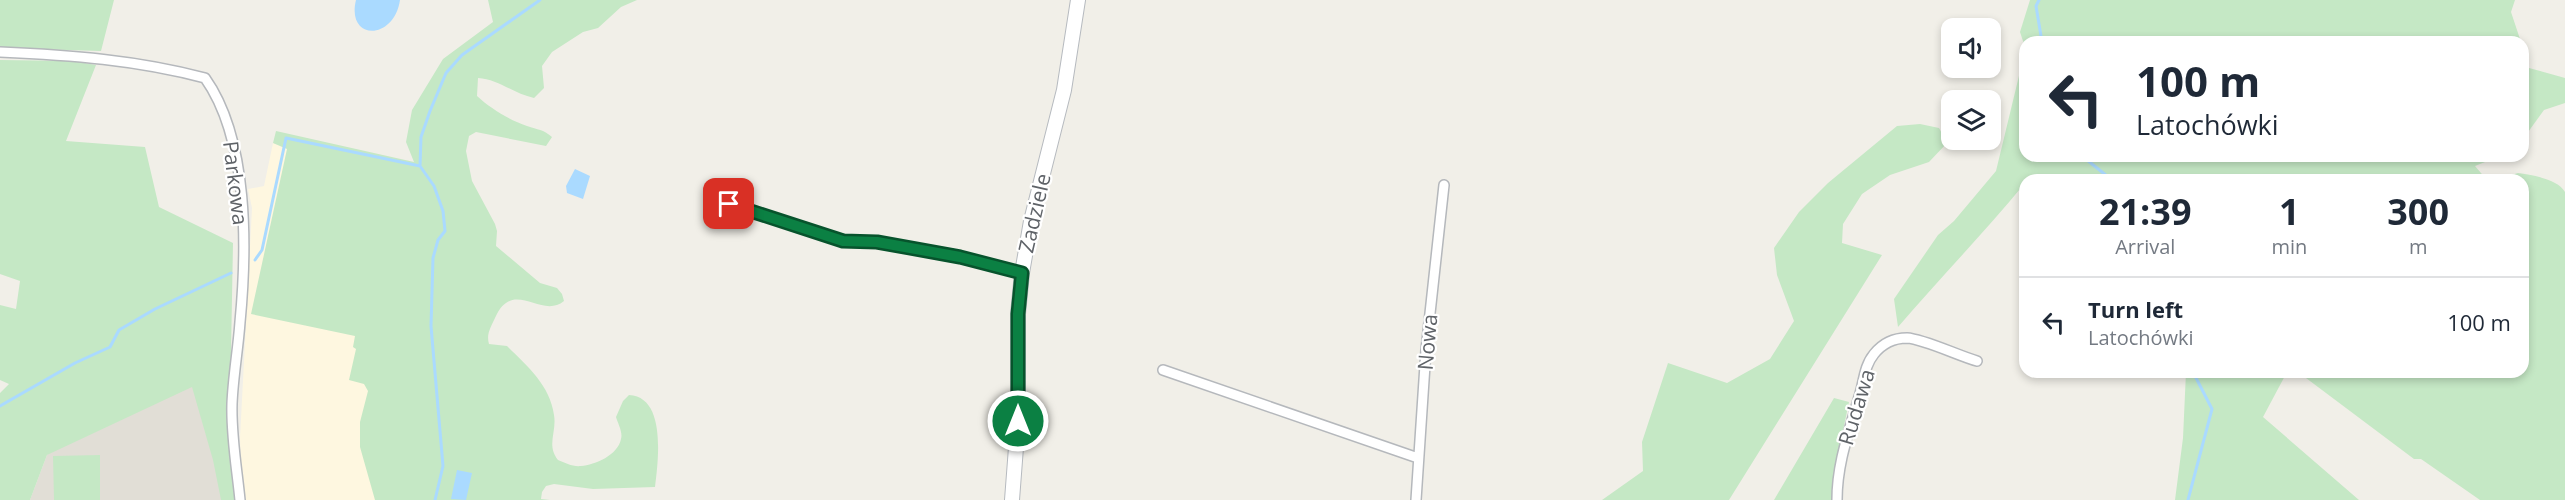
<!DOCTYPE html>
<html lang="en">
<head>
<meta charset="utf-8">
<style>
	:root { --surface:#fff; --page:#f6f6f7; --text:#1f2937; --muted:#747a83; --line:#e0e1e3 }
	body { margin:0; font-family:"Open Sans",sans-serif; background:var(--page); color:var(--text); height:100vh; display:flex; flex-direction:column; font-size:22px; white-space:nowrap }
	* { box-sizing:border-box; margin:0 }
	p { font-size:20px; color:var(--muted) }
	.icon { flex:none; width:33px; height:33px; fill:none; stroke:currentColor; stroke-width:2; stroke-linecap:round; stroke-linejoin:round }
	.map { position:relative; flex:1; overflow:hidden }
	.panel { position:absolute; left:2019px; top:174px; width:510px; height:204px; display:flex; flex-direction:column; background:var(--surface); border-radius:18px; box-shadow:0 3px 9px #0003 }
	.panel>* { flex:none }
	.guide { position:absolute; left:2019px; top:36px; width:510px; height:126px; border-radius:18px; box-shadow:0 3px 9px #0003; background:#fff; color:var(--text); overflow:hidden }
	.tools { position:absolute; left:1941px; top:18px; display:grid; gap:12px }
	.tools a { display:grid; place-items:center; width:60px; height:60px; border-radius:12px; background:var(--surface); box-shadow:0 3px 9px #0003; font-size:30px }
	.pin { position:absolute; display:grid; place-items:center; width:51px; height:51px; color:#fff; margin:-26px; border-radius:12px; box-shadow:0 3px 9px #0006 }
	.me { position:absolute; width:66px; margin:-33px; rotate:0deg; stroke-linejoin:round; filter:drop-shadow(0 0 4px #0008) }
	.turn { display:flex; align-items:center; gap:21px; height:126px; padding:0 18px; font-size:27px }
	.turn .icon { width:78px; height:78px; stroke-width:2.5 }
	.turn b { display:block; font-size:42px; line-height:51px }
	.eta { display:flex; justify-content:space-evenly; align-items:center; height:102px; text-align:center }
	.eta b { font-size:36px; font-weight:700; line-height:42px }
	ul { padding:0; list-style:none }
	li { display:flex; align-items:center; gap:18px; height:90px; padding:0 18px; border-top:2px solid var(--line) }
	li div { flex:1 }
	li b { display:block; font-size:22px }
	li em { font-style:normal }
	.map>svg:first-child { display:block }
	.commercial { fill:#fef7e0 }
	.education { fill:#e1ded6 }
	.green { fill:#c5e8c5 }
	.water { fill:#aadaff }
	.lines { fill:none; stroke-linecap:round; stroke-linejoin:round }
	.stream { stroke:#aadaff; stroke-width:3 }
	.street-casing { stroke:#b5b8bc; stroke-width:12 }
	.secondary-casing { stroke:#b6babf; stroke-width:16 }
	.street { stroke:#fff; stroke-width:9 }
	.secondary { stroke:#fff; stroke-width:14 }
	.route-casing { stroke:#07532c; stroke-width:15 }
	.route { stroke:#0b8043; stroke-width:10 }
	.labels { text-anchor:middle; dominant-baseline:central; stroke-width:4.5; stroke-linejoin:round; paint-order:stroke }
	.street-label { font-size:21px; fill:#5f6368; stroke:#fff }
</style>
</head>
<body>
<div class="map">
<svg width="2565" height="500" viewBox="0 0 2565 500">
	<rect width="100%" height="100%" fill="#f1efe8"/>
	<!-- commercial -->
	<path class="commercial" d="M 273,143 L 287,148 L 428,500 L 245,500 L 241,481 L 240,438 L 252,208 L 248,189 L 264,186 Z"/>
	<!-- education -->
	<path class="education" d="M 229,284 L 223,500 L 30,500 L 47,455 Z"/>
	<!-- green -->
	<path class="green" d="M 0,0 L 114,0 L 101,51 L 0,48 Z
		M 488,0 L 637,0 L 621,7 L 598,28 L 583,32 L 552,52 L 542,66 L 544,88 L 534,98 C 514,94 498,79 478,78 L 477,96 C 490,108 509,120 527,126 C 538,130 543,129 552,137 L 546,146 L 476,132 L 469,136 L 466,151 L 472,181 L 495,224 L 497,231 L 496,246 L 540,283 L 557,288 L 562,294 L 564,301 C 541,320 513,277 495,318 C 491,327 486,334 489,344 L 507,346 C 527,366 550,385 554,415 C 557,432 546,445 558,460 C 565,463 573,467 581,466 C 595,465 618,455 621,439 C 623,432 618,424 616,417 L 623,401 L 629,395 C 667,397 658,462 655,487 L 593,489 L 554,484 L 546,486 L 542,492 L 541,499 L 550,500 L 375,500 L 360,447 L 360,422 L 368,391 L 364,384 L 349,380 L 356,349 L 353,347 L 355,336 L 251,314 L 287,149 L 273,143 L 276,131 L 414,162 L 406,142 L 412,110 L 443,59 L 493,22 Z
		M 2030,0 L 2515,0 L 2511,12 L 2521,42 L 2025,42 L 2025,47 L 2020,32 Z
		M 2523,49 L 2529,68 L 2565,78 L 2565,103 L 2544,110 L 2523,139 Z
		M 2025,51 L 2025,156 L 2500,156 L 2475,166 L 2487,180 L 2025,180 L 2025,183 C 1984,233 1940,278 1898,327 L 1894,299 L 1938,235 L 1954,221 L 1996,171 Z
		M 0,60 L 73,61 L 96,65 L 66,141 L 145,147 L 159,207 L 233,243 L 230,407 L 237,500 L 221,500 L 213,460 L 192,387 L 47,455 L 30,500 L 0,500 L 0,393 L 9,384 L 0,380 L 0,305 L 16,309 L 20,281 L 0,274 Z
		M 1920,124 L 1939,128 L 1947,143 L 1929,162 L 1890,175 L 1862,194 L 1843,224 L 1842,243 L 1882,255 L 1729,500 L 1602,500 L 1643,471 L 1642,442 L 1668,363 L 1727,383 L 1770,359 L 1794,321 L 1777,275 L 1774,248 L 1799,212 L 1828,183 L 1897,126 Z
		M 2518,173 C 2532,175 2558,179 2565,192 L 2565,500 L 2480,500 L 2421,459 L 2414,459 L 2298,372 L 2523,372 L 2523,180 L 2495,180 Z
		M 2186,372 L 2287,372 L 2263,417 L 2359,500 L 2175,500 L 2183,438 Z
		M 1834,398 L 1849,402 L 1836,464 L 1834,500 L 1774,500 Z
		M 100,455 L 100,500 L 54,500 L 53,456 Z"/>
	<!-- water -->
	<path class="water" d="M 356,0 L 400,0 C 394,41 346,41 356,0 Z
		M 575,169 L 590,176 L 583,199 L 567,193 L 566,186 Z
		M 457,470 L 472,473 L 466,500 L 451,499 Z"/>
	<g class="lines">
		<!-- stream -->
		<path class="stream" d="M 2039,0 L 2036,6 L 2042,42
			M 2082,156 L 2112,180
			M 255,260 L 262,250 L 286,138 L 420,166
			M 0,406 L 75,363 L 110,347 L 119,330 L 155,309 L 231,273
			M 435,500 L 443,466 L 431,326 L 433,258 L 438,240 L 445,231 L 443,211 L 434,186 L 420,166 L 421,137 L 430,111 L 446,73 L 462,55 L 540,0
			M 2188,500 L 2212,409 L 2193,372"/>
		<defs>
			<path id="street" d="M 0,52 C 70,55 137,60 205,78 C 249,140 247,249 240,322 C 238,350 233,377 232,404 C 231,436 237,469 240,500
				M 729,204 L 843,241 L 877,242 L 960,257 L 1022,273
				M 1163,370 L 1418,458
				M 1416,500 L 1426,350 L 1444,185
				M 1837,500 C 1837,463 1849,432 1859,397 C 1864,382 1864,366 1874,354 C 1882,344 1894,338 1907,338 C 1924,339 1959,356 1977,361"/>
			<path id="secondary" d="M 1012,500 L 1018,421 L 1018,314 L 1022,273 L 1031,221 L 1064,90 L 1078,0"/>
		</defs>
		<!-- street casing -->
		<use href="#street" class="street-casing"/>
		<!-- secondary casing -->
		<use href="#secondary" class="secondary-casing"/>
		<!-- street -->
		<use href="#street" class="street"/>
		<!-- secondary -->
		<use href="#secondary" class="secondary"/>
	</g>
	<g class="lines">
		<defs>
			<path id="route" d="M 729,204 L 843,241 L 877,242 L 960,257 L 1022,273 L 1018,314 L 1018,421"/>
		</defs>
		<!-- route casing -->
		<use href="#route" class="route-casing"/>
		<!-- route -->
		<use href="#route" class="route"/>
	</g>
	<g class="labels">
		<!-- street labels -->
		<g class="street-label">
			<text transform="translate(236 183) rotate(83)">Parkowa</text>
			<text transform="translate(1034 213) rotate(-77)">Zadziele</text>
			<text transform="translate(1427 342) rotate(-85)">Nowa</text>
			<text transform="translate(1856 407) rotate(-73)">Rudawa</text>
		</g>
	</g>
</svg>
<div class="tools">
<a><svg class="icon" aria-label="sound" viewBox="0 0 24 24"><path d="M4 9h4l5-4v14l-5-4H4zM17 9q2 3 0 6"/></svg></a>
<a><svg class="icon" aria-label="layers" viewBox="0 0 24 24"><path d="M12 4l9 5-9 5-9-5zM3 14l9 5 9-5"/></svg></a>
</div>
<div class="pin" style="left:729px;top:204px;background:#d93025"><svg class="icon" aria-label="arrive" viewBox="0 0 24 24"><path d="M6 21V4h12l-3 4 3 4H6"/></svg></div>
<svg class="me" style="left:1018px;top:421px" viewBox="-20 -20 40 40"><circle r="17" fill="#0b8043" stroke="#fff" stroke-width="3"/><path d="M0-11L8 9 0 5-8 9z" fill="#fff"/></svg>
<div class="guide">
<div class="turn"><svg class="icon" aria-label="left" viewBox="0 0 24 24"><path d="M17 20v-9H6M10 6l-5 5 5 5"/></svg><div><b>100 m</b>Latochówki</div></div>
</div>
<section class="panel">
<div class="eta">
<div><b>21:39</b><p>Arrival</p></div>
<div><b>1</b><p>min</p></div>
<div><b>300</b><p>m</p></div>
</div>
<ul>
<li><svg class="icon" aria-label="left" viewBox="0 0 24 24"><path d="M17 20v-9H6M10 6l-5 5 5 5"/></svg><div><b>Turn left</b><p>Latochówki</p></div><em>100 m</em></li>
</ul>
</section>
</div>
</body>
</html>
